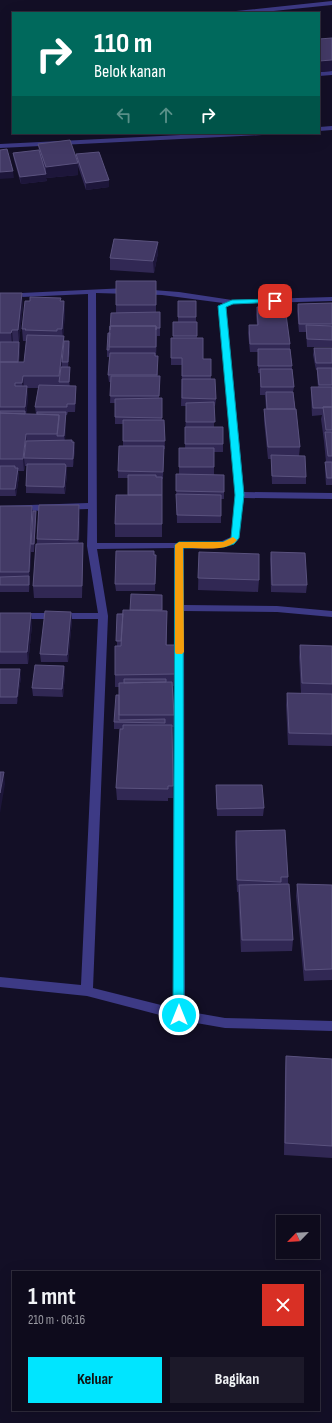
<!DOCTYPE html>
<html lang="id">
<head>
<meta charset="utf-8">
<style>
	:root { --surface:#0e0b1c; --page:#1c1929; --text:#f1f3f6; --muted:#9b9ba3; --line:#2e2b3b; --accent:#00e5ff }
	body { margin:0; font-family:"Sofia Sans Condensed",sans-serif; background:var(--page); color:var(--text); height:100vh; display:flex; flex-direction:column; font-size:15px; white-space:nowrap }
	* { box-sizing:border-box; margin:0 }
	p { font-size:13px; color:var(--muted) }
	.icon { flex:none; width:22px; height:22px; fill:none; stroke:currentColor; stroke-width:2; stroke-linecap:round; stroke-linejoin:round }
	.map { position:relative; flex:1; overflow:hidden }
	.panel { position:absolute; left:12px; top:1271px; width:308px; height:140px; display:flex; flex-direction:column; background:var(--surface); border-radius:0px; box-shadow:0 4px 16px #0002,0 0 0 1px var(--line) }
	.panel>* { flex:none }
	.hud { position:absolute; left:12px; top:12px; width:308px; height:122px; border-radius:0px; box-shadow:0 4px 16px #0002,0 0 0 1px var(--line); background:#00695c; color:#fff; overflow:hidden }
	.needle { width:26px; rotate:245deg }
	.fabs { position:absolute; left:276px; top:1215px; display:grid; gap:8px }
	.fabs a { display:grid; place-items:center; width:44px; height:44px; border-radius:0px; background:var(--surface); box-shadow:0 4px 16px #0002,0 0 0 1px var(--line); font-size:20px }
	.pin { position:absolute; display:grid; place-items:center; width:34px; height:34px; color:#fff; margin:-17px; border-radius:8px; box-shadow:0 2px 6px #0006 }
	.me { position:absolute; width:44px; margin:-22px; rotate:0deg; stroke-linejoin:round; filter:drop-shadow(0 0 3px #0008) }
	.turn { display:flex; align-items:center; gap:14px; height:84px; padding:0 16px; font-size:18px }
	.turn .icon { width:52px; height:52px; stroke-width:2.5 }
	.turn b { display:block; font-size:28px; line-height:34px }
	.lanes { display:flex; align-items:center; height:38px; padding:0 16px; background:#0003; justify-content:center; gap:20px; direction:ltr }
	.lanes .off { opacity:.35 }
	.round { display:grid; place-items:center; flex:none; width:42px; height:42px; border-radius:0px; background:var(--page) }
	.overview { display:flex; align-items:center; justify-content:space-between; height:68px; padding:0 16px }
	h1 { font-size:24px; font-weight:700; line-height:30px }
	.action { display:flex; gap:8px; margin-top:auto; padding:8px 16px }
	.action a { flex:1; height:46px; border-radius:0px; background:var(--accent); color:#111; font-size:16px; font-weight:700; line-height:46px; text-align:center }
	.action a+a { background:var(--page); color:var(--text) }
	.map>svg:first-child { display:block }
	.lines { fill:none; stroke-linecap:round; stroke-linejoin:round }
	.minor { fill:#3d3a85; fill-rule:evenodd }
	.wall { fill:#312854; fill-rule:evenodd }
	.shaded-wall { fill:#1d163a }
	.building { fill:#433a66; stroke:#5a527e }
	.route { fill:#00e5ff; stroke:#0095a6 }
	.slow { fill:#f59e0b }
</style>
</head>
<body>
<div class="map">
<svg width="332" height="1423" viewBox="0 0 332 1423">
	<rect width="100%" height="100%" fill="#130f26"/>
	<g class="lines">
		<!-- minor -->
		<path class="minor" d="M 332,1 L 332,5 L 254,13 L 233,13 L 236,11 Z
			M 332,71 L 332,75 L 319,76 L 319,72 Z
			M 332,126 L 332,130 L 319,131 L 319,127 Z
			M 221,133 L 265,133 L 262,135 L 0,148 L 0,144 Z
			M 127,288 L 179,292 L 232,300 L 332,297 L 332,301 L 233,304 L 226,307 L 244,492 L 332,493 L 332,499 L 244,498 L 238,540 C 222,551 202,549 184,548 L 184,605 L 277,606 L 332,611 L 332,617 L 277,612 L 184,611 L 185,1011 L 225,1018 L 332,1021 L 332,1031 L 225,1028 L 179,1020 L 87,996 L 0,987 L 0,977 L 81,985 L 98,619 L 0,619 L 0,613 L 98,613 L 87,546 L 88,509 L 0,512 L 0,506 L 88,503 L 88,294 L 0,298 L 0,294 ZM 96,293 L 162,295 L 223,303 L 218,306 L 236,495 L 231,537 L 222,541 L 208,543 L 97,543 ZM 174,548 L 174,608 L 173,1008 L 93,988 L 108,616 L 97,549 Z"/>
	</g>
	<!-- wall -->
	<path class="wall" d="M 38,144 L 76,159 L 76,154 L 109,187 L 86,190 L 78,166 L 78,175 L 46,178 L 47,181 L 21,184 L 14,160 L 13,153 L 39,151 Z
		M 158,242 L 158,253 L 154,273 L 110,270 L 110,258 Z
		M 156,281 L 156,312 L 160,312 L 160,336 L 157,336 L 156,356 L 158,376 L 160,376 L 159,398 L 162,398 L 162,420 L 164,420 L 165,449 L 164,449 L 163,479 L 162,479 L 162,537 L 115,537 L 115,524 L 128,495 L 128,478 L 118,478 L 118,471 L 123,446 L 123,424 L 115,424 L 115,403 L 110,403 L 111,382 L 109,382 L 108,375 L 109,357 L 107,357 L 107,350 L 110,333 L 116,313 L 116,305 Z
		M 0,293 L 23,305 L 19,342 L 12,342 L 19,342 L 20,349 L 19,362 L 24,362 L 26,342 L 26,341 L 23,341 L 22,329 L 61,301 L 64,301 L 65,313 L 63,336 L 64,341 L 69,341 L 70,349 L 68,367 L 70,367 L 70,386 L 76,386 L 76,393 L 75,412 L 68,412 L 67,415 L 66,415 L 65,440 L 72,442 L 75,449 L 73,467 L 66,467 L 67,473 L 65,494 L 26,493 L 26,486 L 27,466 L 25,466 L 24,471 L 18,471 L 19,476 L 16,496 L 0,496 ZM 27,388 L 38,388 L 35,407 L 36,414 L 26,414 L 28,398 Z
		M 178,301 L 196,301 L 196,322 L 197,322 L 197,338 L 203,359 L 211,359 L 211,379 L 216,399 L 215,406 L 214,406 L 214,427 L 223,444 L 223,452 L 214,452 L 214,474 L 224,492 L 224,499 L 221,499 L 221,523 L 177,523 L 176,474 L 179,474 L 179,448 L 185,448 L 186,406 L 181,406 L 182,365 L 171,365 L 171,338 L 173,338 L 173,322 L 178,322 Z
		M 332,303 L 332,347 L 307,347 L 306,332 L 299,332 L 297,311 L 298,304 Z
		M 257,307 L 290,344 L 290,349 L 294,387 L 293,392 L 300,447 L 299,456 L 306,477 L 306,484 L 272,484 L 271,459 L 268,459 L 264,421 L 264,409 L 266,409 L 265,395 L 260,395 L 260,373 L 258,373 L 258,352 L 250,352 L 248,333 L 249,325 L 257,325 L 256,315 Z
		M 314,348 L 332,348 L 332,485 L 326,485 L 325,470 L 325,462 L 326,462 L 324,441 L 321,419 L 322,415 L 312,416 L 311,395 L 311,387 L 318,387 L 317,376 L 317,370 L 316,370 L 313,355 Z
		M 0,506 L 36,511 L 36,518 L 34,552 L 31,552 L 29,592 L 0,592 Z
		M 80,517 L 79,543 L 83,555 L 82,598 L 34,598 L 33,586 L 37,544 L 37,539 Z
		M 199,552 L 259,580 L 258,592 L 198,590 Z
		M 271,552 L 307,585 L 306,593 L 271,592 L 270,559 Z
		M 154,555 L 156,555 L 155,591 L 116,591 L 115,584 Z
		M 162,610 L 167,611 L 167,645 L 176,674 L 176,686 L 173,686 L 174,715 L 174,727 L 172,727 L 173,798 L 168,798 L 168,801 L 117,800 L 116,788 L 123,729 L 114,729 L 114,722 L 119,695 L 119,687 L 115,687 L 115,675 L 117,646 L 117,614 Z
		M 0,613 L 32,625 L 28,664 L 0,664 Z
		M 72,620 L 68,662 L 41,662 L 40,654 Z
		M 300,645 L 332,646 L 332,746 L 288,745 L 286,705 L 287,693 L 301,693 L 299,657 Z
		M 64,666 L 65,674 L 63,697 L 33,696 L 32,688 Z
		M 0,669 L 21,677 L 17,704 L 0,704 Z
		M 216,785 L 264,808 L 263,816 L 217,816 L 216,793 Z
		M 236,831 L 288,877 L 288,884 L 293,940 L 292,951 L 241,952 L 238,892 L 237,892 L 235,842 Z
		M 297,884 L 332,885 L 332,980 L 304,981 L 296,896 Z
		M 286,1056 L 332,1059 L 332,1158 L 284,1155 L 285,1069 Z"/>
	<!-- shaded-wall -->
	<path class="shaded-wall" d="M 332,60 L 332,71 L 319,72 L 319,61 Z
		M 78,163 L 78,175 L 46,178 L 47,181 L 21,184 L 20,177 L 46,174 L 46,167 Z
		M 13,171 L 14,178 L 0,179 L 0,172 Z
		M 109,180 L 109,187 L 86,190 L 86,183 Z
		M 158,242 L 158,253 L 154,273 L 153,261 Z
		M 22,293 L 23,305 L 19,342 L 18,330 Z
		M 64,301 L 65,313 L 63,341 L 62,329 Z
		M 12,330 L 13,342 L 12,345 L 11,333 Z
		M 64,336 L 65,348 L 62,362 L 62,369 L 59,382 L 59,376 Z
		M 69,341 L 70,349 L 68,369 L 68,362 Z
		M 19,342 L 20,349 L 18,372 L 17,364 Z
		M 70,367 L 70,390 L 69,382 Z
		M 23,376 L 24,388 L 23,395 L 22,383 Z
		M 27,386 L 28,398 L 26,419 L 25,407 Z
		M 76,386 L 76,393 L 75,412 L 75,404 Z
		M 66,412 L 66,419 L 65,443 L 64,436 Z
		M 59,415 L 60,427 L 57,436 L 57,447 L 57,434 Z
		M 26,434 L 27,446 L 24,458 L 25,466 L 24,471 L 23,459 Z
		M 74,442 L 75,449 L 73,467 L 73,459 Z
		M 66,466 L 67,473 L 65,494 L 64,487 Z
		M 18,468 L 19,476 L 16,496 L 15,489 Z
		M 79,505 L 80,517 L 78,552 L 78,540 Z
		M 32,506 L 33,518 L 31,544 L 31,552 L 29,592 L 29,572 Z
		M 36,511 L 36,518 L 34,552 L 34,544 Z
		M 83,543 L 83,555 L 82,598 L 82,586 Z
		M 71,612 L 72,620 L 68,662 L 67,655 Z
		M 31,613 L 32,625 L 28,664 L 27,652 Z
		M 64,666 L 65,674 L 63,697 L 62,689 Z
		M 20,669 L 21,677 L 17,704 L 17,697 Z
		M 4,772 L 5,784 L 0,813 L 0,793 Z"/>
	<!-- building -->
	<path class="building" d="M 332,38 L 332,60 L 319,61 L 319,39 Z
		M 70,140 L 78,163 L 46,167 L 38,144 Z
		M 7,149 L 13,171 L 0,172 L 0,150 Z
		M 39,150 L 46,174 L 20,177 L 13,153 Z
		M 99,152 L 109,180 L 86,183 L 76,154 Z
		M 114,239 L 158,242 L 153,261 L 110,258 Z
		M 116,281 L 156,281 L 156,305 L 116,305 Z
		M 0,293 L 22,293 L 18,330 L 12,330 L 11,333 L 0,333 Z
		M 30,297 L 61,298 L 60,301 L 64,301 L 62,329 L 57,329 L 57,331 L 25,330 L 26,329 L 22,329 L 25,301 L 30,301 Z
		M 178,301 L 196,301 L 196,317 L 178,317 Z
		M 332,303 L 332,324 L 299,324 L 298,304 Z
		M 257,307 L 285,307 L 290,344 L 250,344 L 249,325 L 258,325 Z
		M 160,312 L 160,328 L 156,328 L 156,330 L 156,326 L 110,326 L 110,330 L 111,313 Z
		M 173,322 L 197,322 L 197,336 L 173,336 Z
		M 306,325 L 332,326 L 332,340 L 307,339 Z
		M 110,326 L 156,326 L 156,347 L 109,347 Z
		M 108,333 L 110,333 L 109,350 L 107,350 Z
		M 27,335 L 64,336 L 59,376 L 23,376 L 22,383 L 15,383 L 15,386 L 27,386 L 25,407 L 0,407 L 0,362 L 24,362 Z
		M 171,338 L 203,338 L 203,359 L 211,359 L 211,376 L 182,376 L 182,358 L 171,358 Z
		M 64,341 L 69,341 L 68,362 L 62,362 Z
		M 0,342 L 19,342 L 18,362 L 0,362 Z
		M 314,348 L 332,348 L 332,363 L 316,363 Z
		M 258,349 L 290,349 L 292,366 L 258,366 Z
		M 110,353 L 155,353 L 155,356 L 158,356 L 157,375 L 108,375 Z
		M 61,367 L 70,367 L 69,382 L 59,382 Z
		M 317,368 L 332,368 L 332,385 L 319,385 Z
		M 260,369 L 292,369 L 294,387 L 261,387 Z
		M 111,376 L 160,376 L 159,396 L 110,396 Z
		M 182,379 L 215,379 L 216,399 L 182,398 Z
		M 39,385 L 76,386 L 75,404 L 67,404 L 67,407 L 35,407 Z
		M 311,387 L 332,387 L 332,407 L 323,407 L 323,408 L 313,408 Z
		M 266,392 L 293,392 L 295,409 L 267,409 Z
		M 162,398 L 162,418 L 115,417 L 115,399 Z
		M 214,402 L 215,422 L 186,422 L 186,403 Z
		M 323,407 L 332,407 L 332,430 L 326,430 Z
		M 264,409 L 296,409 L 300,447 L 268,447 Z
		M 0,411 L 25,411 L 25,414 L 0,413 Z
		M 37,412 L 66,412 L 64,436 L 57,436 L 59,419 L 59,415 L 37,414 Z
		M 0,413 L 59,415 L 57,434 L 26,434 L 23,459 L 0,459 Z
		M 123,420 L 164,420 L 165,441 L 123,441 Z
		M 185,427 L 223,427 L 223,444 L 185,444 Z
		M 325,432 L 332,432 L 332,456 L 328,456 Z
		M 72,440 L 72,442 L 74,442 L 73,459 L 24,458 L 26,441 Z
		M 119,446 L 164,446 L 163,472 L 118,471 Z
		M 179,448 L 214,448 L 214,467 L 179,467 Z
		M 271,455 L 305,456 L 306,477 L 272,476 Z
		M 325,462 L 332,462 L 332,478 L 327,478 Z
		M 27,464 L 65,464 L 66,466 L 64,487 L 26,486 Z
		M 0,466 L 15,466 L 15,468 L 18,468 L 15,489 L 0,489 Z
		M 176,474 L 224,475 L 224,492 L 176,491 Z
		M 128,475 L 156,475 L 156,477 L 162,477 L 162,495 L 128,495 Z
		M 176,494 L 221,495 L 221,516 L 177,515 Z
		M 116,495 L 162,495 L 162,524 L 115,524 Z
		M 39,505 L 79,505 L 78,540 L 37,539 Z
		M 0,506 L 32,506 L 29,572 L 0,572 Z
		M 33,511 L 36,511 L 34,544 L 31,544 Z
		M 83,543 L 82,586 L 33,586 L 36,544 Z
		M 116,551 L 154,551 L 154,555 L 156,555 L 155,584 L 115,584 Z
		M 199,552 L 259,554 L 259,580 L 198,578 Z
		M 271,552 L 305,553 L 307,585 L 272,585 Z
		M 29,576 L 29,585 L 0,585 L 0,577 Z
		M 131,594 L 162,595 L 162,610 L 130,610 Z
		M 123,610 L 167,611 L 166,645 L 175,645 L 176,674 L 115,675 L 115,646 L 121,646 Z
		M 45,611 L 71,612 L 67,655 L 40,654 Z
		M 0,613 L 31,613 L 27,652 L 0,652 Z
		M 117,614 L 123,614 L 121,641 L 116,641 Z
		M 300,645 L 332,646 L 332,684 L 302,683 Z
		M 35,665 L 64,666 L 62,689 L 32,688 Z
		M 0,669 L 20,669 L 17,697 L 0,697 Z
		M 124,679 L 166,679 L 166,682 L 124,683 Z
		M 172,682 L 174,715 L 119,715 L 119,683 Z
		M 287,693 L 332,694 L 332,734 L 289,733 Z
		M 116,695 L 119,695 L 119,720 L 165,719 L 165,723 L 114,722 Z
		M 123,725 L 172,725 L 173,786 L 168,786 L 168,789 L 116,788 L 120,729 L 123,729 Z
		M 0,772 L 4,772 L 0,793 Z
		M 216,785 L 262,785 L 264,808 L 217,809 Z
		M 285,830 L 288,877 L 281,877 L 281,882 L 237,880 L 236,831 Z
		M 289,884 L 293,940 L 242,940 L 239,885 Z
		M 297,884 L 332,885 L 332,969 L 305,970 Z
		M 286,1056 L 332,1059 L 332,1146 L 285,1143 Z"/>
	<!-- route -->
	<path class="route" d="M 275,299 L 277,299 L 277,302 L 233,304 L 226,307 L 244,495 L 239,538 L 234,544 L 224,547 L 183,548 L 184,1015 L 182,1018 L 179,1020 L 175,1018 L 173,1015 L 175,545 L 179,542 L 223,542 L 231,538 L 235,495 L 218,306 L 232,300 Z"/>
	<!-- slow -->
	<path class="slow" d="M 233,537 L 237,540 C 226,553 199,547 183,548 L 184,652 L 182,654 L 176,654 L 175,652 L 175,545 L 179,542 L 223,542 Z"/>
</svg>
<div class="fabs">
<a><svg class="needle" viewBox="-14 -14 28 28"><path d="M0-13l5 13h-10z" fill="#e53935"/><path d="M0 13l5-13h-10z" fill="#9b9ba3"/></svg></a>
</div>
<div class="pin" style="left:275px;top:301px;background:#d93025"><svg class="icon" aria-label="arrive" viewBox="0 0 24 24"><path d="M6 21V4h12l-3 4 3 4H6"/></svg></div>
<svg class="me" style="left:179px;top:1015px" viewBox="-20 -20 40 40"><circle r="17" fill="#00e5ff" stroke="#fff" stroke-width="3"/><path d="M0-11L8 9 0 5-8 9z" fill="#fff"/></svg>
<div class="hud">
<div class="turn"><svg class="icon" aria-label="right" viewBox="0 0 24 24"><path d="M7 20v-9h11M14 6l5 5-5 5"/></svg><div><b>110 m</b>Belok kanan</div></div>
<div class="lanes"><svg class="icon off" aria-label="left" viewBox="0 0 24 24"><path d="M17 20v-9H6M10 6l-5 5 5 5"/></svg><svg class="icon off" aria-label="ahead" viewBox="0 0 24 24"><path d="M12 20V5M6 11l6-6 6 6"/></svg><svg class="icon" aria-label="right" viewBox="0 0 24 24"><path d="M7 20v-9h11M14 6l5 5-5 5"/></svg></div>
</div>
<section class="panel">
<div class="overview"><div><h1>1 mnt</h1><p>210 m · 06:16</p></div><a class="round" style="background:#d93025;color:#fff"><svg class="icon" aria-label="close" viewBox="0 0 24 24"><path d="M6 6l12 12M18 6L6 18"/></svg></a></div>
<div class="action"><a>Keluar</a><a>Bagikan</a></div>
</section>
</div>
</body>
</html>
